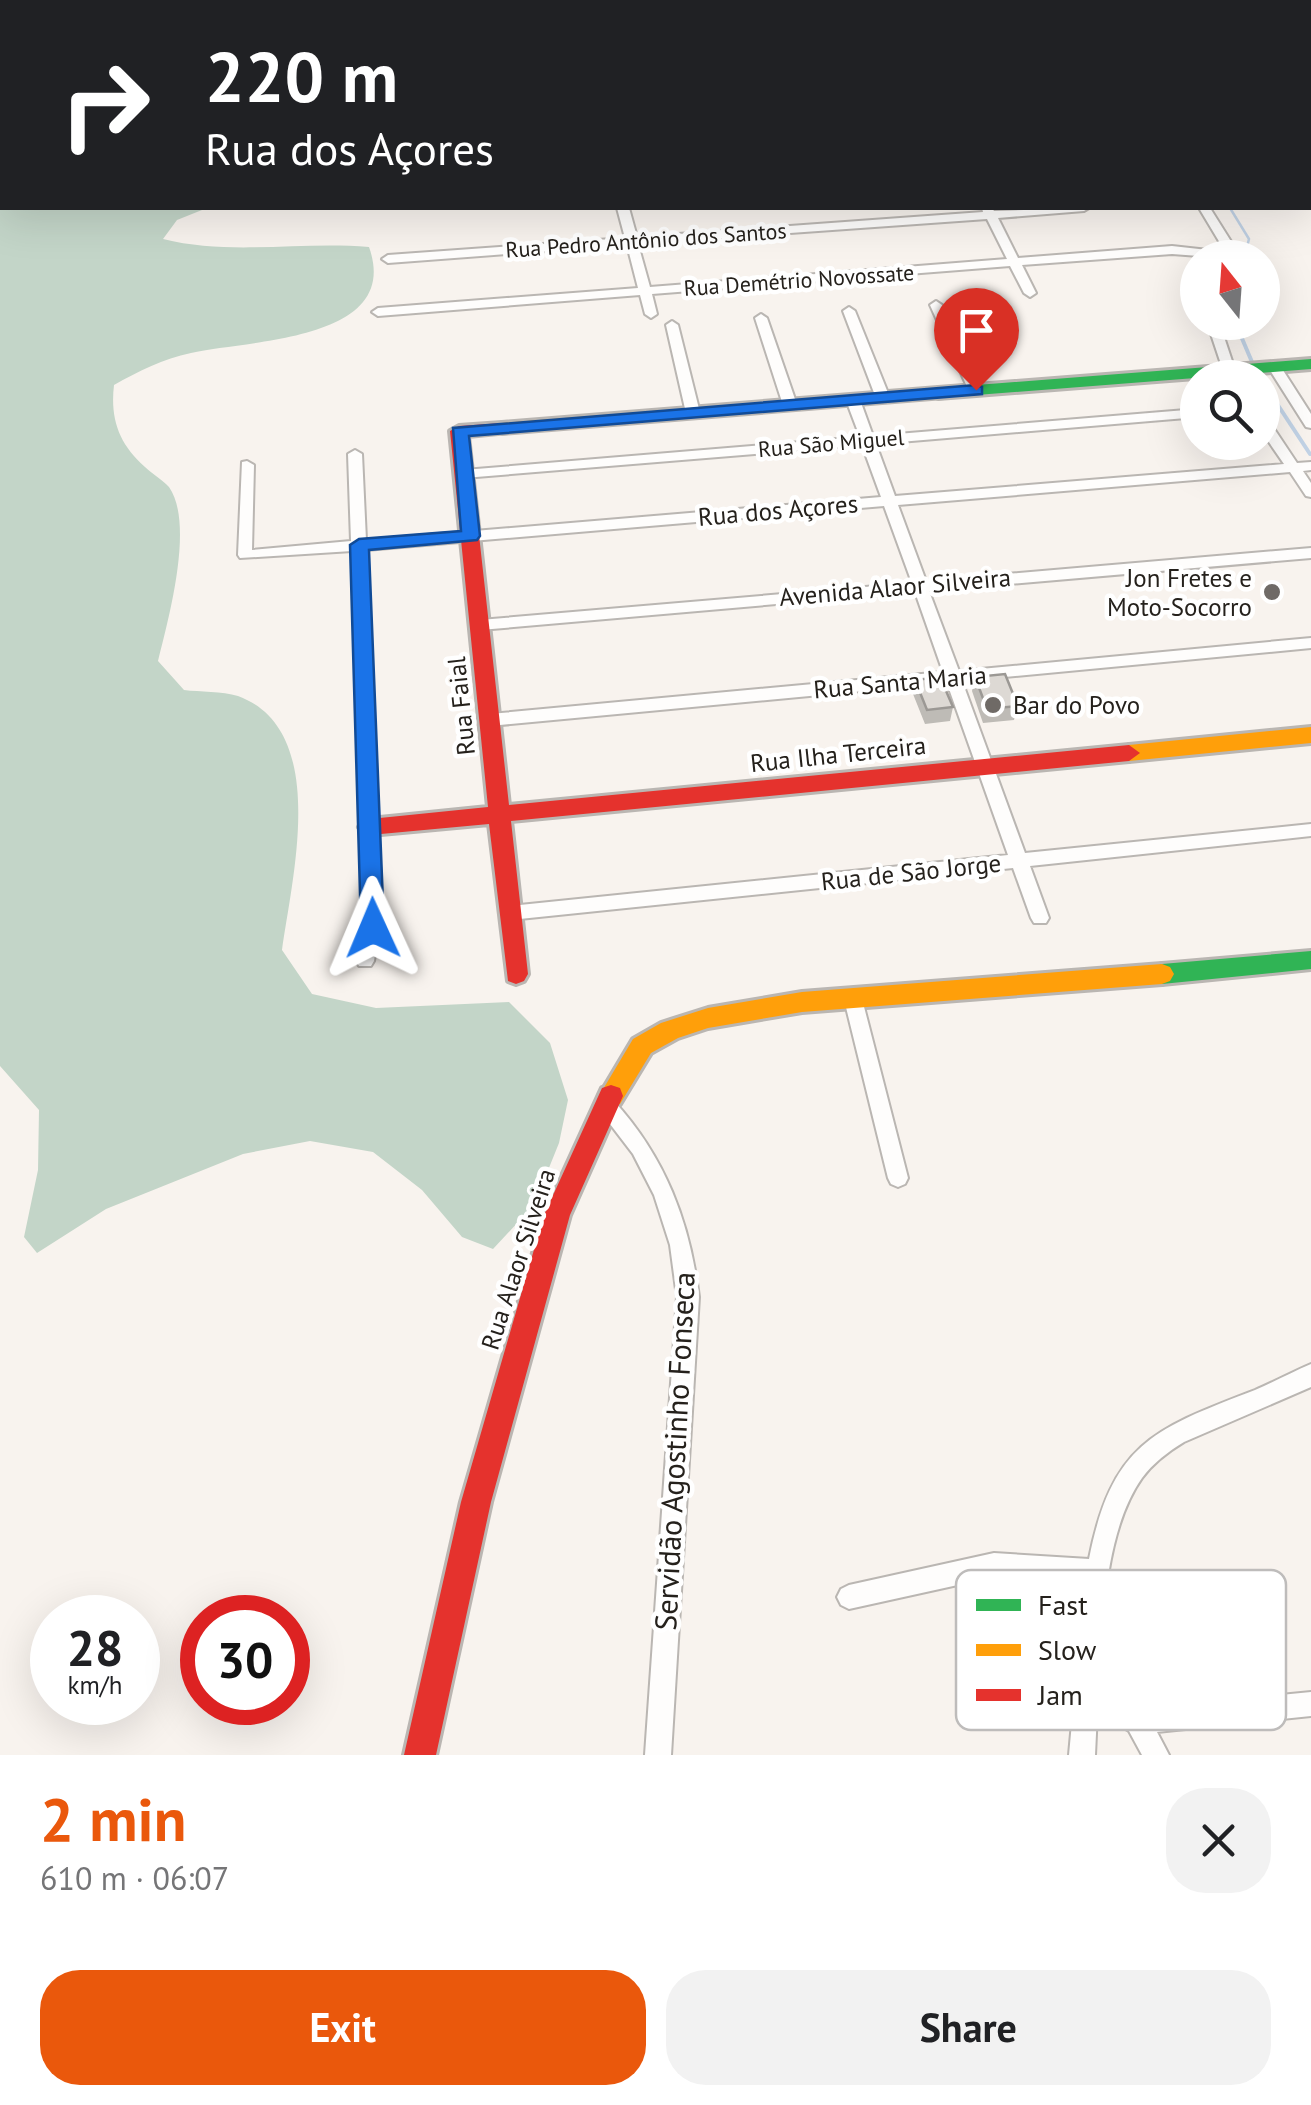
<!DOCTYPE html>
<html lang="en">
<head>
<meta charset="utf-8">
<style>
	:root { --surface:#fff; --page:#f2f2f2; --text:#202124; --muted:#757577; --accent:#ea580c }
	body { margin:0; font-family:"PT Sans",sans-serif; background:var(--page); color:var(--text); height:100vh; display:flex; flex-direction:column; font-size:38px; white-space:nowrap }
	* { box-sizing:border-box; margin:0 }
	p { font-size:32px; color:var(--muted) }
	.icon { flex:none; width:55px; height:55px; fill:none; stroke:currentColor; stroke-width:2; stroke-linecap:round; stroke-linejoin:round }
	.map { position:relative; height:1755px; overflow:hidden }
	.drawer { display:flex; flex-direction:column; background:var(--surface); flex:1 }
	.drawer>* { flex:none }
	.guide { position:absolute; left:0px; top:0px; width:1312px; height:210px; box-shadow:0 10px 40px #0002; background:#202124; color:#fff; overflow:hidden }
	.needle { width:65px; rotate:343deg }
	.tools { position:absolute; left:1180px; top:240px; display:grid; gap:20px }
	.tools a { display:grid; place-items:center; width:100px; height:100px; border-radius:50%; background:var(--surface); box-shadow:0 10px 40px #0002; font-size:50px }
	.speed { position:absolute; left:30px; top:1595px; display:flex; gap:20px; font-size:50px; font-weight:700; text-align:center }
	.speed>* { display:grid; place-content:center; width:130px; height:130px; border-radius:50%; background:var(--surface); box-shadow:0 10px 40px #0002; line-height:1 }
	.speed small { font-size:25px; font-weight:400 }
	.speed .limit { border:15px solid #d22; background:#fff; color:#111 }
	.pin { position:absolute; display:grid; place-items:center; width:85px; height:85px; color:#fff; margin:-102px -42px; border-radius:50% 50% 50% 0; rotate:-45deg; box-shadow:0 0 10px #0007 }
	.pin .icon { rotate:45deg }
	.me { position:absolute; width:110px; margin:-55px; rotate:359deg; stroke-linejoin:round; filter:drop-shadow(0 0 8px #0008) }
	.turn { display:flex; align-items:center; gap:35px; height:210px; padding:0 40px; font-size:45px }
	.turn .icon { width:130px; height:130px; stroke-width:2.5 }
	.turn b { display:block; font-size:70px; line-height:85px }
	.round { display:grid; place-items:center; flex:none; width:105px; height:105px; border-radius:40px; background:var(--page) }
	.summary { display:flex; align-items:center; justify-content:space-between; height:170px; padding:0 40px }
	h1 { font-size:60px; font-weight:700; line-height:75px; color:var(--accent) }
	.action { display:flex; gap:20px; margin-top:auto; padding:20px 40px }
	.action a { flex:1; height:115px; border-radius:40px; background:var(--accent); color:#fff; font-size:40px; font-weight:700; line-height:115px; text-align:center }
	.action a+a { background:var(--page); color:var(--text) }
	.map>svg:first-child { display:block }
	.forest { fill:#c3d5c8 }
	.lines { fill:none; stroke-linecap:round; stroke-linejoin:round }
	.stream-far1 { stroke:#c1d2e5; stroke-width:2.5 }
	.stream { stroke:#c1d2e5; stroke-width:4 }
	.street-casing { stroke:#bab6b2; stroke-width:4 }
	.fast-casing { stroke:#bab6b2; stroke-width:6 }
	.slow-casing { stroke:#bab6b2; stroke-width:6 }
	.jam-casing { stroke:#bab6b2; stroke-width:6 }
	.street { fill:#fefdfc; fill-rule:evenodd }
	.fast { fill:#30b455; fill-rule:evenodd }
	.slow { fill:#ff9f0a; fill-rule:evenodd }
	.jam { fill:#e5322d; fill-rule:evenodd }
	.wall { fill:#bebbb6 }
	.building { fill:#ddd9d4; stroke:#9b9894; stroke-width:2.5 }
	.route { fill:#1a73e8; stroke:#114b97; stroke-width:2.5 }
	.poi-dot { fill:#6f6a66; stroke:#fff; stroke-width:4 }
	.labels { text-anchor:middle; dominant-baseline:central; stroke-width:9; stroke-linejoin:round; paint-order:stroke }
	.far-street-label { font-size:22px; fill:#25211c; stroke:#fff }
	.street-label { font-size:25px; fill:#25211c; stroke:#fff }
	.poi-label { font-size:25px; fill:#25211c; stroke:#fff; text-anchor:end }
	.near-street-label { font-size:30px; fill:#25211c; stroke:#fff }
	.key { fill:#fff; stroke:#bebcbb; stroke-width:2.5 }
	.key-label { font-size:28px; fill:#25211c }
</style>
</head>
<body>
<div class="map">
<svg width="1311" height="1755" viewBox="0 0 1311 1755">
	<rect width="100%" height="100%" fill="#f8f3ee"/>
	<!-- forest -->
	<path class="forest" d="M 53,0 L 648,0 L 11,2 Z
		M 0,3 L 2,208 L 207,208 L 177,220 L 163,239 C 231,256 299,241 369,247 C 403,342 245,340 191,353 C 163,359 139,371 114,385 C 110,419 119,444 145,467 C 152,474 163,480 169,487 C 195,524 168,620 158,661 L 184,690 C 200,692 222,691 238,696 C 330,730 292,877 282,950 L 312,994 L 376,1008 L 509,1002 L 550,1043 L 568,1100 L 559,1143 L 534,1205 L 493,1249 L 462,1237 L 422,1190 L 373,1152 L 310,1141 L 243,1154 L 106,1209 L 37,1253 L 24,1237 L 38,1170 L 39,1110 L 0,1066 Z"/>
	<g class="lines">
		<!-- stream-far1 -->
		<path class="stream-far1" d="M 975,0 L 983,2
			M 1230,208 L 1249,239 L 1244,258"/>
		<!-- stream -->
		<path class="stream" d="M 1235,322 L 1252,362
			M 1262,381 L 1310,454"/>
		<defs>
			<path id="street" d="M 1132,0 L 1142,0 L 1142,2 L 1132,2 Z
				M 1310,17 L 1311,17 L 1311,23 L 1310,23 Z
				M 1310,53 L 1311,53 L 1311,59 L 1310,59 Z
				M 1310,86 L 1311,86 L 1311,92 L 1310,92 Z
				M 1310,186 L 1311,186 L 1311,192 L 1310,192 Z
				M 617,208 L 629,208 L 637,237 L 983,212 L 982,208 L 992,208 L 994,211 L 1089,208 L 1084,211 L 998,218 L 1018,258 L 1172,246 L 1217,251 L 1220,243 L 1199,208 L 1210,208 L 1232,243 L 1226,258 L 1172,254 L 1022,265 L 1036,293 L 1030,297 L 1024,293 L 1010,266 L 652,294 L 657,314 L 651,318 L 645,314 L 640,295 L 378,316 L 372,312 L 378,308 L 638,288 L 627,245 L 388,263 L 382,259 L 388,255 L 625,238 ZM 987,219 L 1007,259 L 650,287 L 638,244 Z
				M 936,301 L 942,305 L 983,391 L 981,394 L 976,395 L 969,391 L 930,305 Z
				M 849,307 L 855,311 L 890,398 L 888,401 L 883,402 L 876,398 L 843,311 Z
				M 761,314 L 767,318 L 797,405 L 795,408 L 790,409 L 783,405 L 755,318 Z
				M 672,321 L 678,325 L 700,413 L 693,417 L 686,413 L 666,325 Z
				M 1207,322 L 1219,322 L 1235,370 L 1234,373 L 1229,374 L 1223,370 Z
				M 1274,363 L 1279,364 L 1311,414 L 1311,428 L 1306,427 L 1268,367 Z
				M 853,396 L 860,400 L 873,436 L 1198,409 L 1198,417 L 876,444 L 895,496 L 1284,464 L 1262,432 L 1262,417 L 1267,418 L 1297,463 L 1311,462 L 1311,470 L 1303,471 L 1311,483 L 1311,497 L 1306,496 L 1290,472 L 898,505 L 926,581 L 1311,548 L 1311,558 L 929,591 L 959,671 L 1311,638 L 1311,648 L 962,681 L 1025,853 L 1311,824 L 1311,836 L 1030,866 L 1049,918 L 1046,923 L 1034,923 L 1031,918 L 1013,868 L 510,920 L 504,918 L 501,913 L 504,908 L 510,906 L 1008,855 L 947,683 L 490,726 L 482,720 L 490,714 L 943,672 L 915,592 L 480,630 L 472,625 L 480,620 L 912,583 L 884,506 L 366,550 L 382,909 L 374,961 L 371,966 L 359,966 L 356,961 L 364,909 L 352,551 L 240,558 L 238,555 L 242,462 L 247,461 L 254,465 L 252,550 L 351,541 L 348,454 L 355,450 L 362,454 L 366,540 L 881,497 L 862,445 L 464,478 L 457,474 L 464,470 L 860,437 L 846,400 Z
				M 853,991 L 860,994 L 862,999 L 908,1178 L 905,1184 L 898,1187 L 891,1184 L 888,1178 L 844,999 L 846,994 Z
				M 607,1099 L 614,1101 C 665,1157 690,1222 699,1297 L 671,1755 L 645,1755 L 677,1297 L 670,1245 L 654,1195 L 633,1154 L 597,1107 L 600,1101 Z
				M 1311,1364 L 1311,1387 L 1184,1442 C 1169,1451 1153,1463 1142,1478 C 1105,1530 1102,1622 1099,1684 L 1140,1709 L 1311,1692 L 1311,1716 L 1157,1732 L 1169,1755 L 1142,1755 L 1129,1731 L 1097,1712 L 1095,1755 L 1069,1755 L 1085,1582 L 994,1577 L 849,1609 L 841,1605 L 837,1597 L 841,1589 L 849,1585 L 994,1553 L 1089,1559 C 1112,1443 1154,1429 1255,1390 C 1274,1382 1292,1372 1311,1364 Z"/>
			<path id="fast" d="M 1311,359 L 1311,369 L 938,398 L 930,393 L 938,388 Z
				M 1311,951 L 1311,969 L 1162,984 L 1154,981 L 1150,974 L 1154,967 L 1162,964 Z"/>
			<path id="slow" d="M 938,388 L 946,393 L 944,397 L 502,433 L 493,428 L 502,423 Z
				M 1311,727 L 1311,743 L 1129,761 L 1118,753 L 1129,745 Z
				M 1162,964 L 1170,967 L 1174,974 L 1170,981 L 1162,984 L 802,1012 L 708,1028 L 678,1038 L 651,1053 L 620,1104 L 611,1107 L 602,1104 L 599,1096 L 633,1039 L 661,1023 L 708,1008 L 802,992 Z"/>
			<path id="jam" d="M 502,423 L 511,428 L 508,432 L 468,436 L 509,805 L 1129,745 L 1140,753 L 1129,761 L 511,821 L 528,974 L 524,981 L 516,984 L 508,981 L 489,824 L 370,835 L 359,827 L 370,819 L 488,807 L 450,431 L 459,426 Z
				M 611,1085 L 620,1088 L 623,1096 L 570,1215 L 491,1502 L 436,1755 L 404,1755 L 461,1502 L 544,1215 L 602,1088 Z"/>
		</defs>
		<!-- street casing -->
		<use href="#street" class="street-casing"/>
		<!-- fast casing -->
		<use href="#fast" class="fast-casing"/>
		<!-- slow casing -->
		<use href="#slow" class="slow-casing"/>
		<!-- jam casing -->
		<use href="#jam" class="jam-casing"/>
		<!-- street -->
		<use href="#street" class="street"/>
		<!-- fast -->
		<use href="#fast" class="fast"/>
		<!-- slow -->
		<use href="#slow" class="slow"/>
		<!-- jam -->
		<use href="#jam" class="jam"/>
	</g>
	<!-- wall -->
	<path class="wall" d="M 975,677 L 1018,706 L 1014,720 L 983,723 L 972,691 Z
		M 915,680 L 953,707 L 950,721 L 925,724 L 913,694 Z"/>
	<!-- building -->
	<path class="building" d="M 1005,674 L 1018,706 L 987,709 L 975,677 Z
		M 940,677 L 953,707 L 927,710 L 915,680 Z"/>
	<!-- route -->
	<path class="route" d="M 976,385 L 982,387 L 982,394 L 469,436 L 480,536 L 477,540 L 369,550 L 384,928 L 381,935 L 364,935 L 361,928 L 350,545 L 359,539 L 461,531 L 453,428 Z"/>
	<!-- markers -->
	<g class="poi-dot">
		<circle cx="1272" cy="592" r="10"/>
		<circle cx="993" cy="705" r="10"/>
	</g>
	<g class="labels">
		<!-- far-street labels -->
		<g class="far-street-label">
			<text transform="translate(646 240) rotate(-4)">Rua Pedro Antônio dos Santos</text>
			<text transform="translate(799 280) rotate(-4)">Rua Demétrio Novossate</text>
			<text transform="translate(831 443) rotate(-5)">Rua São Miguel</text>
		</g>
		<!-- street labels -->
		<g class="street-label">
			<text transform="translate(778 510) rotate(-5)">Rua dos Açores</text>
			<text transform="translate(895 587) rotate(-5)">Avenida Alaor Silveira</text>
			<text transform="translate(900 682) rotate(-5)">Rua Santa Maria</text>
			<text transform="translate(461 706) rotate(-96)">Rua Faial</text>
			<text transform="translate(838 754) rotate(-6)">Rua Ilha Terceira</text>
			<text transform="translate(911 872) rotate(-6)">Rua de São Jorge</text>
			<text transform="translate(518 1259) rotate(-72)">Rua Alaor Silveira</text>
		</g>
		<!-- poi labels -->
		<g class="poi-label">
			<text x="1252" y="578">Jon Fretes e<tspan x="1252" dy="29">Moto-Socorro</tspan></text>
			<text x="1013" y="705" text-anchor="start">Bar do Povo</text>
		</g>
		<!-- near-street labels -->
		<g class="near-street-label">
			<text transform="translate(674 1451) rotate(-87)">Servidão Agostinho Fonseca</text>
		</g>
	</g>
	<!-- legend -->
	<rect x="956" y="1570" width="330" height="160" rx="15" class="key"/>
	<rect x="976" y="1599" width="45" height="12" fill="#30b455"/>
	<rect x="976" y="1644" width="45" height="12" fill="#ff9f0a"/>
	<rect x="976" y="1689" width="45" height="12" fill="#e5322d"/>
	<g class="key-label">
		<text x="1038" y="1615">Fast</text>
		<text x="1038" y="1660">Slow</text>
		<text x="1038" y="1705">Jam</text>
	</g>
</svg>
<div class="tools">
<a><svg class="needle" viewBox="-14 -14 28 28"><path d="M0-13l5 13h-10z" fill="#e53935"/><path d="M0 13l5-13h-10z" fill="#757577"/></svg></a>
<a><svg class="icon" aria-label="search" viewBox="0 0 24 24"><circle cx="10" cy="10" r="6"/><path d="M15 15l6 6"/></svg></a>
</div>
<div class="speed"><div>28<small>km/h</small></div><div class="limit">30</div></div>
<div class="pin" style="left:976px;top:390px;background:#d93025"><svg class="icon" aria-label="arrive" viewBox="0 0 24 24"><path d="M6 21V4h12l-3 4 3 4H6"/></svg></div>
<svg class="me" style="left:373px;top:928px" viewBox="-20 -20 40 40"><path d="M0-17L14 15 0 8-14 15z" fill="#1a73e8" stroke="#fff" stroke-width="4"/></svg>
<div class="guide">
<div class="turn"><svg class="icon" aria-label="right" viewBox="0 0 24 24"><path d="M7 20v-9h11M14 6l5 5-5 5"/></svg><div><b>220 m</b>Rua dos Açores</div></div>
</div>
</div>
<section class="drawer">
<div class="summary"><div><h1>2 min</h1><p>610 m · 06:07</p></div><a class="round"><svg class="icon" aria-label="close" viewBox="0 0 24 24"><path d="M6 6l12 12M18 6L6 18"/></svg></a></div>
<div class="action"><a>Exit</a><a>Share</a></div>
</section>
</body>
</html>
